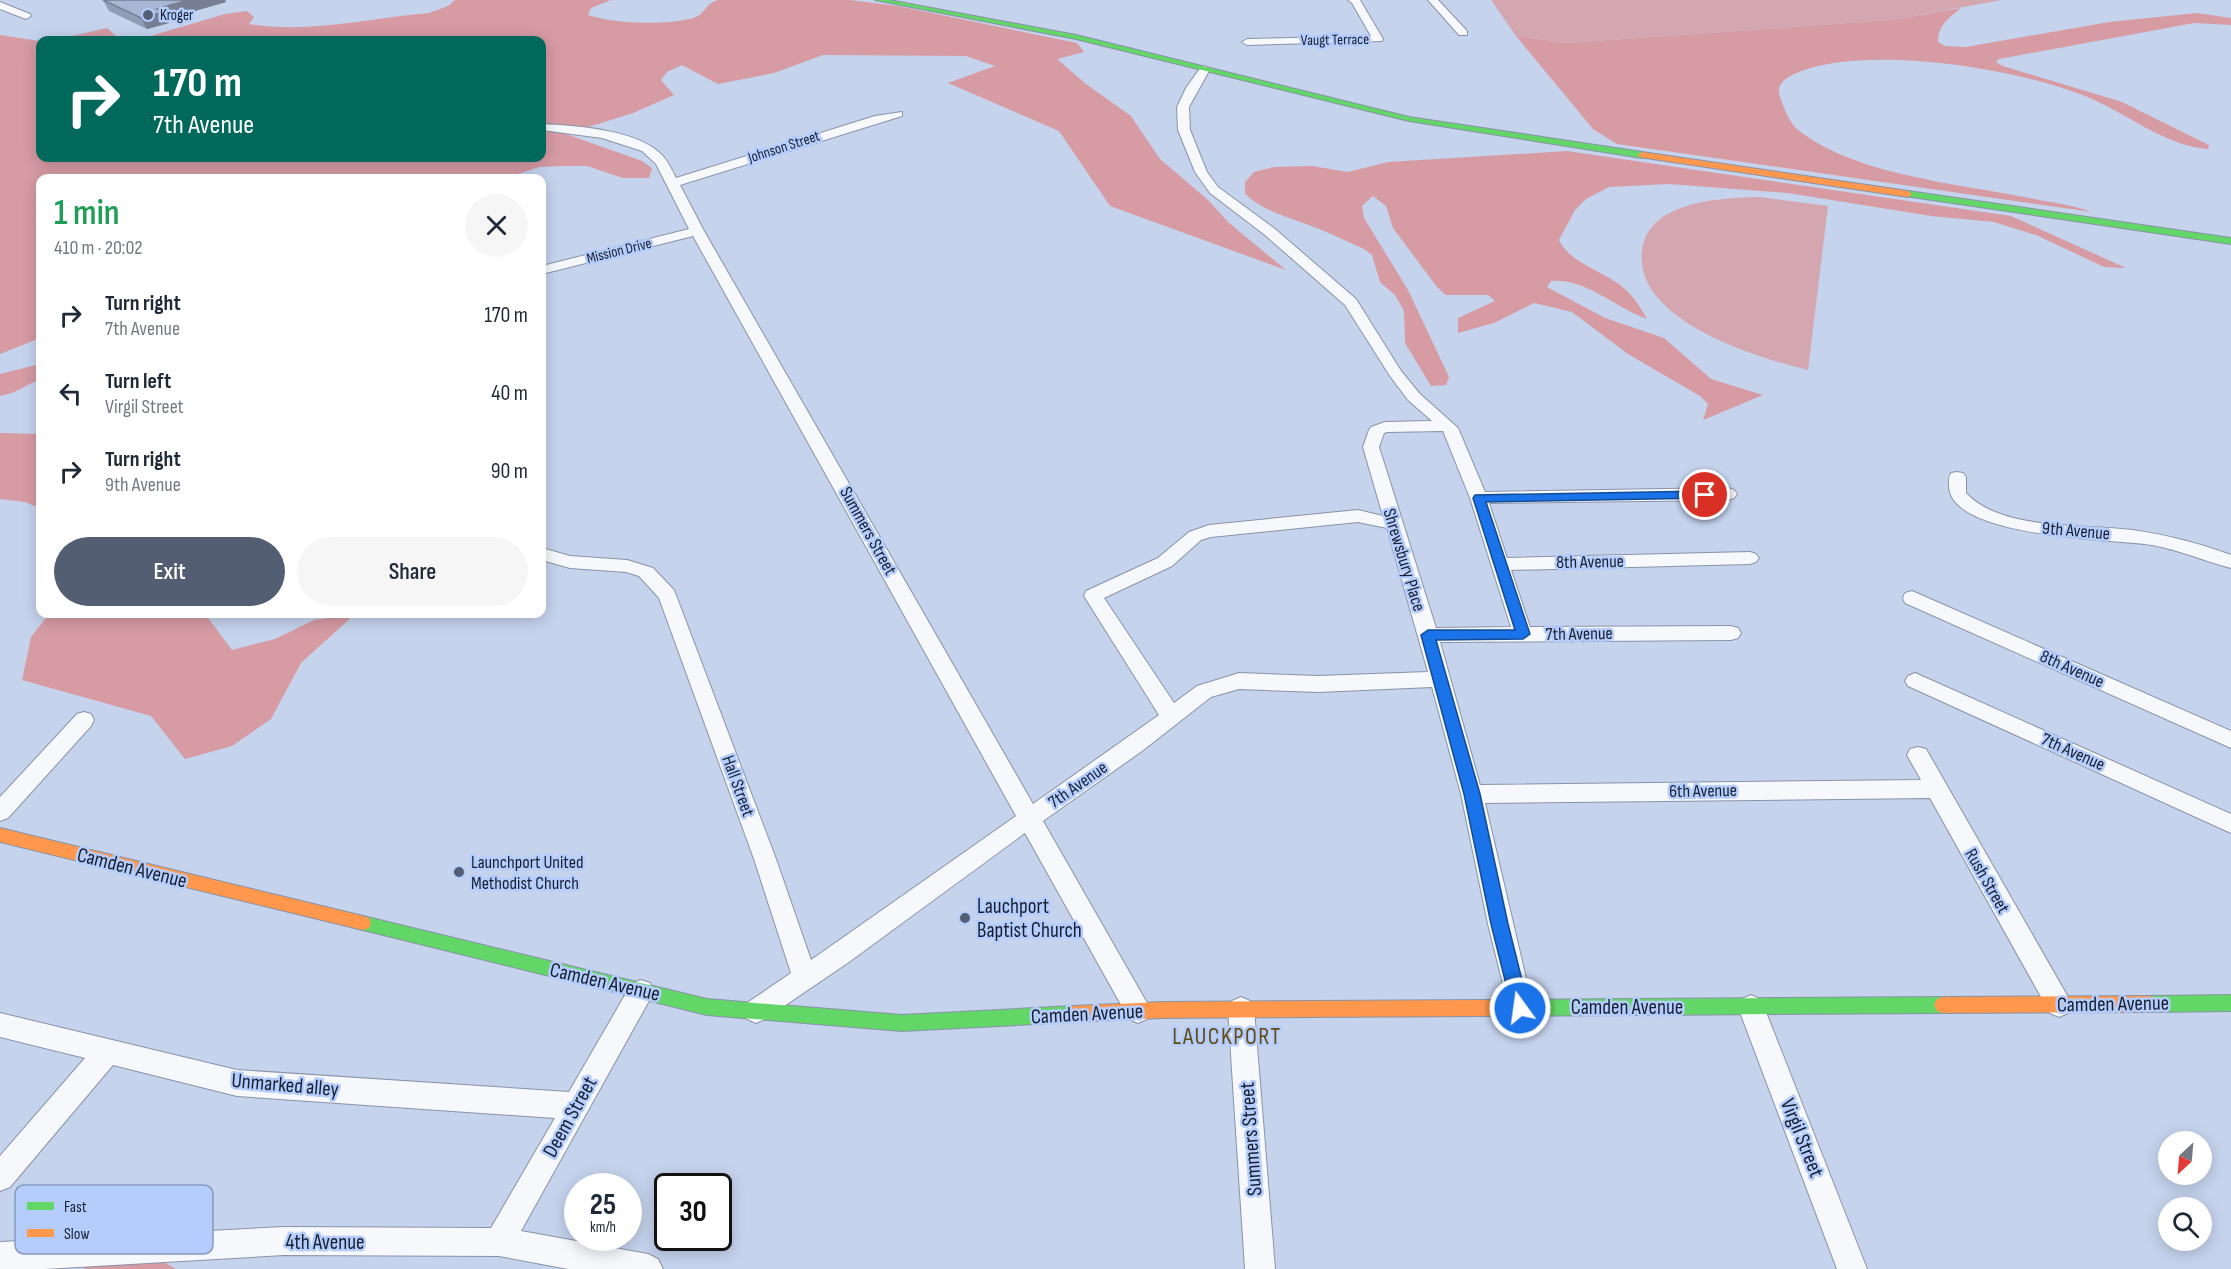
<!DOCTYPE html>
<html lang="en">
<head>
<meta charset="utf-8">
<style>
	:root { --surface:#fff; --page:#f6f6f7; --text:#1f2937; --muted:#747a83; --accent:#535e72 }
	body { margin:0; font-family:"Sofia Sans Condensed",sans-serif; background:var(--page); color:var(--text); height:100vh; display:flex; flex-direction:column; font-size:22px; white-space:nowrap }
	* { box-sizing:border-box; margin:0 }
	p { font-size:20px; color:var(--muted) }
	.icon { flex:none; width:33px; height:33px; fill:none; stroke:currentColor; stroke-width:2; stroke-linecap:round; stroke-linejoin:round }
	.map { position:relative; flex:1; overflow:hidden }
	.side { position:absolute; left:36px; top:174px; width:510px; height:444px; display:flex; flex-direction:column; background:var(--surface); border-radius:12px; box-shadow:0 3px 15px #0003 }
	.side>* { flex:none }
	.guide { position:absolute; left:36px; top:36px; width:510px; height:126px; border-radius:12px; box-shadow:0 3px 15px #0003; background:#00695c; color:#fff; overflow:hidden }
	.needle { width:39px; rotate:206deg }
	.tools { position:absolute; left:2158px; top:1131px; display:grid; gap:12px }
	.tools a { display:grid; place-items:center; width:54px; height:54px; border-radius:50%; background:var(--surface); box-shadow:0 3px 15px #0003; font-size:30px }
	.speed { position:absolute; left:564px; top:1173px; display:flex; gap:12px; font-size:30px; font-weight:700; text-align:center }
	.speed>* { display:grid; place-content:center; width:78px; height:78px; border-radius:50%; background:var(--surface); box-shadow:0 3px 15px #0003; line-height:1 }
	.speed small { font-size:15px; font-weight:400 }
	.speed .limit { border:3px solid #111; border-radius:9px; background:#fff; color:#111 }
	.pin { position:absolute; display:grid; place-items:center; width:51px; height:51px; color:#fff; margin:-26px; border:3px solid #fff; border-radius:50%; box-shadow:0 2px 6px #0007 }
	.me { position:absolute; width:66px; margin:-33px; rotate:346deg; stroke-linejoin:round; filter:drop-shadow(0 0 4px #0008) }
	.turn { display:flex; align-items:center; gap:21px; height:126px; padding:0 18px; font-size:27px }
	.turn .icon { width:78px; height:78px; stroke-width:2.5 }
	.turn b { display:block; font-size:42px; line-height:51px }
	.round { display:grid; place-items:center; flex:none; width:63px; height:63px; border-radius:32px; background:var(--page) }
	.summary { display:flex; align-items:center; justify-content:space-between; height:102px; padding:0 18px }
	h1 { font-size:36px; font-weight:600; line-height:45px; color:#1e9e55 }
	.action { display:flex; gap:12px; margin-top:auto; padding:12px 18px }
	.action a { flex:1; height:69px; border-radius:36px; background:var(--accent); color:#fff; font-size:24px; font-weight:600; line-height:69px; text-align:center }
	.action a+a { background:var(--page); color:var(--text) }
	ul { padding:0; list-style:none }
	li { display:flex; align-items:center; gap:18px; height:78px; padding:0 18px }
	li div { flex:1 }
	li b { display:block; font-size:22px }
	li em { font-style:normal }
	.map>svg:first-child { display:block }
	.green { fill:#d4a6af }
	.forest { fill:#d79ba4 }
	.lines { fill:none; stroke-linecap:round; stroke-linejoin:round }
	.street-casing { stroke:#8993a7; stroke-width:2 }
	.fast-casing { stroke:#8993a7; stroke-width:2 }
	.slow-casing { stroke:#8993a7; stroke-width:2 }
	.street { fill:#f6f8fc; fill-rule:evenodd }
	.fast { fill:#63d668; fill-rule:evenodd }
	.slow { fill:#ff974d; fill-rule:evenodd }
	.wall { fill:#909db6 }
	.shaded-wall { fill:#767f94 }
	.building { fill:#a8b6d4; stroke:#767f94; stroke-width:1.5 }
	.route { fill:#1a73e8; stroke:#114b97; stroke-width:1.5 }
	.poi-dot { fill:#535e72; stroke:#b5cdfd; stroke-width:2 }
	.labels { text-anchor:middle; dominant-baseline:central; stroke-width:5; stroke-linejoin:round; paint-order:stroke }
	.far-poi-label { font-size:15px; fill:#161f30; stroke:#b5cdfd; text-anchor:start }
	.far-street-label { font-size:15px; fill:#161f30; stroke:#b5cdfd }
	.street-label { font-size:18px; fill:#161f30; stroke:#b5cdfd }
	.poi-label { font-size:18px; fill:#161f30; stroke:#b5cdfd; text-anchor:start }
	.near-street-label { font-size:21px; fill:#161f30; stroke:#b5cdfd }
	.near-poi-label { font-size:21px; fill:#161f30; stroke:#b5cdfd; text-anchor:start }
	.near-neighbourhood-label { font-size:24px; letter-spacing:1.5px; fill:#634a0e; stroke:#b5cdfd }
	.key { fill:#b5cdfd; stroke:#8599c0; stroke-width:1.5 }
	.key-label { font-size:16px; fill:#161f30 }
</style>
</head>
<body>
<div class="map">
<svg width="2231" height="1269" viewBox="0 0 2231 1269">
	<rect width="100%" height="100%" fill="#c5d3ed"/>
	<!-- green -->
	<path class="green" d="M 1491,0 L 2002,0 L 1891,20 L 1567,43 L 1516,36 Z
		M 1760,197 L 1828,206 L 1808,370 C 1760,358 1690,336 1657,297 C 1646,284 1640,268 1642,251 C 1648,200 1722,198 1760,197 Z"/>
	<!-- forest -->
	<path class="forest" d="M 455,0 L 611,0 L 591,8 L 588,15 C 615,24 669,26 696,17 C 705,13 707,2 718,0 L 850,0 L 898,6 L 1077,43 L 1084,52 L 1057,59 L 1086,84 L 1131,116 L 1160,159 L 1208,200 L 1229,223 L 1286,270 L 1110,206 L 1059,131 L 948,83 L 995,66 L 966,56 L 823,55 L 774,73 L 718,84 L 682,65 L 667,72 L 661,80 L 674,95 L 633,113 L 566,134 L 642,161 L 652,168 L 649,178 L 623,178 L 587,166 L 565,166 L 539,167 L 515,175 L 516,178 L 40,178 L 40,338 L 0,354 L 0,35 L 40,41 L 40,158 L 542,158 L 542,40 L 137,40 L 225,14 L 247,11 L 254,17 L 249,24 C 309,34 369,18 429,13 L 448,6 Z
		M 1961,8 C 1948,19 1938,25 1938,42 L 1945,46 L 1966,47 L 2109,22 L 2197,13 L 2231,18 L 2231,25 L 2194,23 L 1999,59 L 1996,62 L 2003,66 L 2122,102 L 2209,145 L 2208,149 C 2166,146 2129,115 2092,99 C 2024,69 1878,46 1807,69 C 1794,74 1774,80 1780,97 C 1784,108 1789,122 1797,129 C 1856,177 1966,184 2039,200 C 2057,203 2075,206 2092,212 L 1617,144 L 1593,129 L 1516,36 L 1567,43 L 1891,20 Z
		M 107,28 L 120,40 L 55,40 Z
		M 1567,151 L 2011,216 L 2126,268 L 2104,267 L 2036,235 L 1994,222 L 1931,216 L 1788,193 L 1669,184 L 1609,187 L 1586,199 L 1575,210 L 1559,240 C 1569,262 1602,271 1620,285 C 1632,294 1640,306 1647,319 C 1615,308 1587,278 1551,281 L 1547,287 L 1605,318 L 1664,338 L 1711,379 L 1763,395 L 1703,420 L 1708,404 L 1700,396 L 1628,354 L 1572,312 L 1534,303 L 1494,323 L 1458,333 L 1458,318 L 1495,301 L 1488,295 L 1446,295 L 1437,287 L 1393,228 L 1386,206 L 1373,196 L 1362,206 L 1364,218 L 1408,290 L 1449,377 L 1446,385 L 1431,386 L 1405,343 L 1404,311 L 1395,295 L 1380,282 L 1372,255 L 1364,249 C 1344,240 1324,230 1303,223 C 1281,215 1263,210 1245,194 L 1245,182 L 1254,172 L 1274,167 L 1312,166 L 1348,172 L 1388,162 Z
		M 40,364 L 40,379 L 12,393 L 0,396 L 0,374 Z
		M 0,433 L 40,434 L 40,508 L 25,502 L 0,499 Z
		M 49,614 L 205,614 L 232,650 L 275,639 L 314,620 L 355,614 L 301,663 L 271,719 L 232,746 L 185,759 L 151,716 L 22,680 L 31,637 Z
		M 100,1258 L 157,1258 L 176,1269 L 83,1269 Z"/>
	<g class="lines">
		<defs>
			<path id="street" d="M 1348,0 L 1360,0 L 1383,39 L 1382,41 L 1247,45 L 1242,42 L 1247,39 L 1371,36 L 1352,3 Z
				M 1428,0 L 1438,0 L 1467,31 L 1467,35 L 1459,35 Z
				M 0,2 L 30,14 L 31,16 L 26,19 L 0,9 Z
				M 1205,66 L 1210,69 L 1189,107 L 1190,130 L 1207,172 L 1218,187 L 1275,229 L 1356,299 L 1401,371 L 1420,394 L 1458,428 L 1485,492 L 1728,488 L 1734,490 L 1737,494 L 1734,498 L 1728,500 L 1489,503 L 1507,558 L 1750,552 L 1756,554 L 1759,558 L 1756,562 L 1750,564 L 1511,570 L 1530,627 L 1731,626 L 1738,628 L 1741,633 L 1738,638 L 1731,640 L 1440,642 L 1480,785 L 1921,780 L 1907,755 L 1910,749 L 1918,747 L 1926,749 L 2068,997 L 2072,1005 L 2068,1013 L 2059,1017 L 2050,1013 L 1930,798 L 1485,803 L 1533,1008 L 1529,1016 L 1520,1020 L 1511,1016 L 1488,924 L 1461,794 L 1432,687 L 1318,692 L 1239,689 L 1211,697 L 1142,751 L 1043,821 L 1147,1003 L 1151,1011 L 1147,1019 L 1138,1023 L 1129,1019 L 1025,833 L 849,962 L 765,1019 L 756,1023 L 747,1019 L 743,1011 L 747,1003 L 791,973 L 754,859 L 659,598 L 639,576 L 626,572 L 570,568 L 542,560 L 542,548 L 570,556 L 627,560 L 653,568 L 674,590 L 776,859 L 811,960 L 1016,816 L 693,236 L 542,274 L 542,266 L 689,229 L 656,164 L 642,151 L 602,138 L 542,130 L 542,124 C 576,126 635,129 661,154 C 668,161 672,170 676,178 L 875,116 L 902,112 L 902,116 L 680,185 L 704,231 L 1033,804 L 1159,715 L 1084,596 L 1086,591 L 1158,558 L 1189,532 L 1209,525 L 1358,510 L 1383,516 L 1363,447 L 1369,430 L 1371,427 L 1385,422 L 1432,421 L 1408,400 L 1390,376 L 1345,305 L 1265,235 L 1210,193 L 1195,172 L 1178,130 L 1177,107 L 1186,88 L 1201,67 ZM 1443,431 L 1470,498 L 1511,627 L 1436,628 L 1379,447 L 1384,433 L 1387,432 ZM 1358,522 L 1387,528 L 1428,672 L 1318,676 L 1239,673 L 1197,686 L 1174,703 L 1104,598 L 1172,566 L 1201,540 L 1211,537 Z
				M 1957,472 L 1963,473 L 1966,477 L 1966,493 C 2001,531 2085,524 2133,530 C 2167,535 2199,543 2231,555 L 2231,568 C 2204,561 2180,550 2152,545 C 2113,539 1950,538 1949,486 C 1949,481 1948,478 1951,473 Z
				M 1912,591 L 2231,731 L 2231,748 L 1905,603 L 1903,598 L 1905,593 Z
				M 1915,673 L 2231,814 L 2231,833 L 1908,686 L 1905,681 L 1908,676 Z
				M 84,712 L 91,714 L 94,720 L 91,726 L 8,818 L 0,821 L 0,797 L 77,714 Z
				M 641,980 L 650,983 L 653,991 L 650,999 L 521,1231 L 648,1254 L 658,1259 L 663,1269 L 568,1269 L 499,1256 L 284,1255 L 44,1269 L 0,1269 L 0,1242 L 284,1227 L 491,1228 L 555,1118 L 237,1096 L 113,1065 L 10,1187 L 0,1191 L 0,1156 L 85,1058 L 0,1037 L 0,1013 L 237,1070 L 569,1092 L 632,983 Z
				M 1751,995 L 1760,999 L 1764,1007 L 1867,1269 L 1837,1269 L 1738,1007 L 1742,999 Z
				M 1241,997 L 1250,1001 L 1254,1009 L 1275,1269 L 1245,1269 L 1228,1009 L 1232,1001 Z"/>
			<path id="fast" d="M 875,0 L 889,0 L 1076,35 L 1409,117 L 1642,152 L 1646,155 L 1642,158 L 1409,121 L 1076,39 Z
				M 1908,191 L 2231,238 L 2231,244 L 1905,196 L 1904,194 Z
				M 363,916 L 707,999 L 902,1015 L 1073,1006 L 1079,1008 L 1082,1014 L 1079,1020 L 1073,1022 L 902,1031 L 707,1015 L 363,930 L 357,928 L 355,923 L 357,918 Z
				M 2231,995 L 2231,1011 L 2150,1012 L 2144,1010 L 2141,1004 L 2144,998 L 2150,996 Z
				M 1943,997 L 1949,999 L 1952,1005 L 1949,1011 L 1943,1013 L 1487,1016 L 1481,1014 L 1478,1008 L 1481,1002 L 1487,1000 Z"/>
			<path id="slow" d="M 1642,152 L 1908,191 L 1912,194 L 1908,197 L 1639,157 L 1638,155 Z
				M 0,828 L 363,916 L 369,918 L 371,923 L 369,928 L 363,930 L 0,842 Z
				M 2150,996 L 2156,998 L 2159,1004 L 2156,1010 L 2150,1012 L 1943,1013 L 1937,1011 L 1934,1005 L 1937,999 L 1943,997 Z
				M 1487,1000 L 1493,1002 L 1496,1008 L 1493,1014 L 1487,1016 L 1162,1018 L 1073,1022 L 1067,1020 L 1064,1014 L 1067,1008 L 1073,1006 L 1162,1002 Z"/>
		</defs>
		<!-- street casing -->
		<use href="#street" class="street-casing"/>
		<!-- fast casing -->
		<use href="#fast" class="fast-casing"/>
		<!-- slow casing -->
		<use href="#slow" class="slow-casing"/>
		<!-- street -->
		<use href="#street" class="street"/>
		<!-- fast -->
		<use href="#fast" class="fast"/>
		<!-- slow -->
		<use href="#slow" class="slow"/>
	</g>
	<!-- wall -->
	<path class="wall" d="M 103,0 L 225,0 L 226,2 L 167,19 L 169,23 L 147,29 L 109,11 Z"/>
	<!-- shaded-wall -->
	<path class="shaded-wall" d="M 188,0 L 225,0 L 226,2 L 167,19 L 169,23 L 147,29 L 141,18 L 157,9 Z"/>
	<!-- building -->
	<path class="building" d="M 103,0 L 188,0 L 157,9 L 163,12 L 141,18 Z"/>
	<!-- route -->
	<path class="route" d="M 1705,491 L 1711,495 L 1709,498 L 1486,502 L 1530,634 L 1523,639 L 1436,640 L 1480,794 L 1508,924 L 1529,1008 L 1527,1014 L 1520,1016 L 1514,1014 L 1512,1008 L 1491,924 L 1464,794 L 1421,635 L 1428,630 L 1515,630 L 1473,498 L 1475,495 Z"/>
	<!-- markers -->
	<g class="poi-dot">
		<circle cx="148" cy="15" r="6"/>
		<circle cx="459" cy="872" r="6"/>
		<circle cx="965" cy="918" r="6"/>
	</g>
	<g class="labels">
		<!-- far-poi labels -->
		<g class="far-poi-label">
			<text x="160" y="15">Kroger</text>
		</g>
		<!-- far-street labels -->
		<g class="far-street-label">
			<text transform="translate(1335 40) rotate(-1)">Vaugt Terrace</text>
			<text transform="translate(784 147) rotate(-18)">Johnson Street</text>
			<text transform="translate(619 251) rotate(-14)">Mission Drive</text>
		</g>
		<!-- street labels -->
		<g class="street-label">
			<text transform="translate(868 531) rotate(61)">Summers Street</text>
			<text transform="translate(2076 531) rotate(5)">9th Avenue</text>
			<text transform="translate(1404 560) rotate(73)">Shrewsbury Place</text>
			<text transform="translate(1590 562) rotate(-1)">8th Avenue</text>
			<text transform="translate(1579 634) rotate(-1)">7th Avenue</text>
			<text transform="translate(2072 669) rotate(24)">8th Avenue</text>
			<text transform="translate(2073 752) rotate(24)">7th Avenue</text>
			<text transform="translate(1078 785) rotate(-35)">7th Avenue</text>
			<text transform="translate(738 786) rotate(70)">Hall Street</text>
			<text transform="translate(1703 791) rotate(-1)">6th Avenue</text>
			<text transform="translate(1987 881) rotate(60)">Rush Street</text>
		</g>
		<!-- poi labels -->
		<g class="poi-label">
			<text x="471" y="862">Launchport United<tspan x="471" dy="21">Methodist Church</tspan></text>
		</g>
		<!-- near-street labels -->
		<g class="near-street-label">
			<text transform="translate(132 868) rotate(14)">Camden Avenue</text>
			<text transform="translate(605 982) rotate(13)">Camden Avenue</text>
			<text transform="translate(2113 1004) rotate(-1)">Camden Avenue</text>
			<text x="1627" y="1007">Camden Avenue</text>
			<text transform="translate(1087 1014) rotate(-3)">Camden Avenue</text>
			<text transform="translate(285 1085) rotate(5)">Unmarked alley</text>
			<text transform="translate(570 1117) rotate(-61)">Deem Street</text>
			<text transform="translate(1802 1138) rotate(68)">Virgil Street</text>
			<text transform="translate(1251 1139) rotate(-94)">Summers Street</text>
			<text x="325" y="1242">4th Avenue</text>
		</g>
		<!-- near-poi labels -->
		<g class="near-poi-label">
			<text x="977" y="906">Lauchport<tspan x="977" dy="24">Baptist Church</tspan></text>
		</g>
		<!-- near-neighbourhood labels -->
		<g class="near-neighbourhood-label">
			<text x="1227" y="1036">LAUCKPORT</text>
		</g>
	</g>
	<!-- legend -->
	<rect x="15" y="1185" width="198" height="69" rx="9" class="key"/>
	<rect x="27" y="1202" width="27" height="8" fill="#63d668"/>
	<rect x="27" y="1229" width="27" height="8" fill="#ff974d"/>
	<g class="key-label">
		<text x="64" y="1212">Fast</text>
		<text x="64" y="1239">Slow</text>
	</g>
</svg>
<div class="tools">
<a><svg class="needle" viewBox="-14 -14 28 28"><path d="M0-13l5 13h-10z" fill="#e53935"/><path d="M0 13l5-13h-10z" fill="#747a83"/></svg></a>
<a><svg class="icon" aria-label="search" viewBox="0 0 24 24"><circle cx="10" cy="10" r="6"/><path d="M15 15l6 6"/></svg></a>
</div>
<div class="speed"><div>25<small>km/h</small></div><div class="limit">30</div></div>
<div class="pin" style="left:1705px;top:495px;background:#d93025"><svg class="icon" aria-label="arrive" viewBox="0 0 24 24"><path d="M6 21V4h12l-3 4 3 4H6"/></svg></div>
<svg class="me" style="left:1520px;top:1008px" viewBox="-20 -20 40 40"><circle r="17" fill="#1a73e8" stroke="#fff" stroke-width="3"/><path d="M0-11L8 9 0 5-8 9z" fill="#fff"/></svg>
<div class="guide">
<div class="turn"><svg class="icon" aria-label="right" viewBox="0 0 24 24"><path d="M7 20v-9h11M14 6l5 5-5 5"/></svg><div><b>170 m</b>7th Avenue</div></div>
</div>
<section class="side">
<div class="summary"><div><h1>1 min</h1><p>410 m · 20:02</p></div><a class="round"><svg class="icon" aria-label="close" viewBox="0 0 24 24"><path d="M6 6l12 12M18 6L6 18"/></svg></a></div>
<ul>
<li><svg class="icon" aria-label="right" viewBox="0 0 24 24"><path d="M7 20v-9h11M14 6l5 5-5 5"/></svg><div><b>Turn right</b><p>7th Avenue</p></div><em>170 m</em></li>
<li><svg class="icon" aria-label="left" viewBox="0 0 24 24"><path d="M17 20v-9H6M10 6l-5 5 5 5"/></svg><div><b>Turn left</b><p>Virgil Street</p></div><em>40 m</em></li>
<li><svg class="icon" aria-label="right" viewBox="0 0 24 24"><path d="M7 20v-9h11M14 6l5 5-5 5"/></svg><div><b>Turn right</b><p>9th Avenue</p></div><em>90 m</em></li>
</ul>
<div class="action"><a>Exit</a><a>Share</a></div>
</section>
</div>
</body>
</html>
